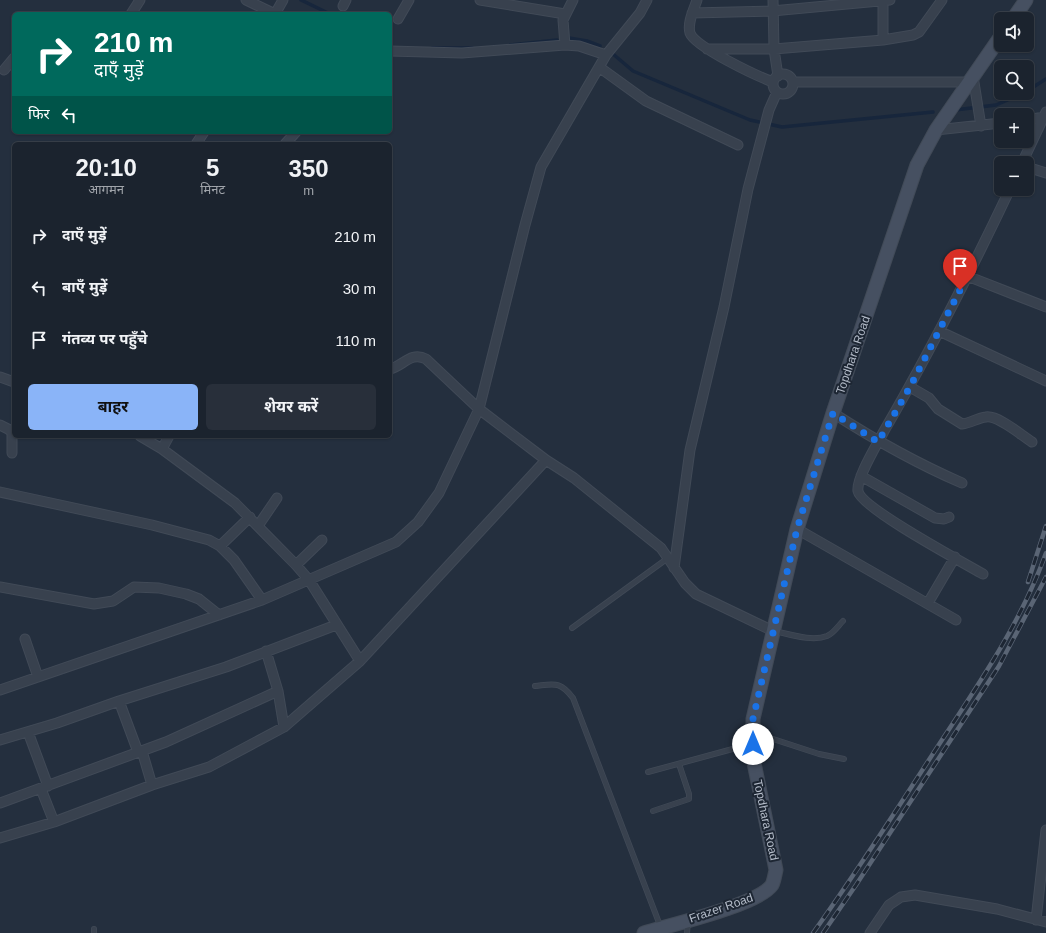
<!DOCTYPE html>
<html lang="hi">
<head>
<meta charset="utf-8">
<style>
	:root { --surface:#1b232e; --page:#282f3a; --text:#f1f3f6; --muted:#a0a4aa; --line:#39404a; --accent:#8ab4f8 }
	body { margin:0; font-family:Arial,"Noto Sans Devanagari",sans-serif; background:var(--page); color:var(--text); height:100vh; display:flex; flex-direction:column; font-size:15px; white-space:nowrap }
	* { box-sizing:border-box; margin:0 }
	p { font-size:13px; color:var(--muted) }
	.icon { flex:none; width:22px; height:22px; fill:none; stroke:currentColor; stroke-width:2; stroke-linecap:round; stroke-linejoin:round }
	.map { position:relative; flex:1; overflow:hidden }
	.panel { position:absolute; left:12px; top:142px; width:380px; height:296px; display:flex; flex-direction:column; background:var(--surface); border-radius:6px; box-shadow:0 1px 3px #0004,0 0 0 1px var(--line) }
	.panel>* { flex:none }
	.top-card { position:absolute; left:12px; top:12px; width:380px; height:122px; border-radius:6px; box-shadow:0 1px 3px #0004,0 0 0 1px var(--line); background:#00695c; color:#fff; overflow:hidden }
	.fabs { position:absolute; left:994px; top:12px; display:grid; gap:8px }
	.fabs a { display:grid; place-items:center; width:40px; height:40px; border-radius:6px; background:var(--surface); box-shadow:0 1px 3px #0004,0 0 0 1px var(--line); font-size:20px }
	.pin { position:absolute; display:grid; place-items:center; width:34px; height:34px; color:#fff; margin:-41px -17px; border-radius:50% 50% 50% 0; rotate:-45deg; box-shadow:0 0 4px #0007 }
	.pin .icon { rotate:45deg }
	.me { position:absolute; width:44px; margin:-22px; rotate:0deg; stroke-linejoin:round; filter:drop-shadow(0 0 3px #0008) }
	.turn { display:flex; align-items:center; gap:14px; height:84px; padding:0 16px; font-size:18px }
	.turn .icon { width:52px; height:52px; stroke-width:2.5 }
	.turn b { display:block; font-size:28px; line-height:34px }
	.then { display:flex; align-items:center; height:38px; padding:0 16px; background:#0003; gap:8px; font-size:15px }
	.eta { display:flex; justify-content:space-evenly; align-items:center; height:68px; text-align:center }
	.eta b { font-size:24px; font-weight:700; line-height:28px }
	.button { display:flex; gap:8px; margin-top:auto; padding:8px 16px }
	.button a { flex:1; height:46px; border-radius:6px; background:var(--accent); color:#111; font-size:16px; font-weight:700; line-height:46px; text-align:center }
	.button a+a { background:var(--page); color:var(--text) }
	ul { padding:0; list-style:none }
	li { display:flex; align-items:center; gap:12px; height:52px; padding:0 16px }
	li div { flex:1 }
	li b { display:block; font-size:15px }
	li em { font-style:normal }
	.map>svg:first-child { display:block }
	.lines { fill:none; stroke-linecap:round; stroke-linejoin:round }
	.stream { stroke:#17263c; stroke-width:3.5 }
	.lane-casing { stroke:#414a57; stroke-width:6 }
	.street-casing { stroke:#414a57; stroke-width:11 }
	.secondary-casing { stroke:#414a57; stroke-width:15 }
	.lane { stroke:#38414e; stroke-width:4.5 }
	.street { stroke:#38414e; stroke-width:9 }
	.secondary { stroke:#465061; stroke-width:13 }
	.rail-casing { stroke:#5a6575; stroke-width:4.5 }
	.rail { stroke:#1d2633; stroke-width:3; stroke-dasharray:9; stroke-linecap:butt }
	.route { stroke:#1a73e8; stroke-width:7; stroke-dasharray:0 12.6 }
	.labels { text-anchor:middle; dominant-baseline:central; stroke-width:4; stroke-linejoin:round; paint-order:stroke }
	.street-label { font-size:12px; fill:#b4bcc9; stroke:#1d2633 }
</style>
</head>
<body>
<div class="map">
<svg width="1046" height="933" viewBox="0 0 1046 933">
	<rect width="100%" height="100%" fill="#242f3e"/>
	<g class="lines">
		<!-- stream -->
		<path class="stream" d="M 301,0 L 330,14
			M 569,38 L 587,41 L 600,46
			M 510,45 L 557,40
			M 432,48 L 472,48
			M 613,54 L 633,71 L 750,120 L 782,127 L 933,112
			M 1027,91 L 1046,79
			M 955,110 L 996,105 L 1023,93"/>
		<defs>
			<path id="lane" d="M 572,628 L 668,558
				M 774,631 C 789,634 812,642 827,636 C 834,633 838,626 843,621
				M 535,686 C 555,684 560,681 573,698 L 661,928
				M 755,733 L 819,754 L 844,759
				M 648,772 L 751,744
				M 653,811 L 689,799 L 689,794 L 679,764
				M 94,933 L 94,929
				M 687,933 L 688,922"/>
			<path id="street" d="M 246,0 L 275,14
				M 480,0 L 565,14
				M 697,0 C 694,9 687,23 690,33 C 695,47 757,76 773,82
				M 773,0 L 774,49 L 778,76
				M 883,0 L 883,40
				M 343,6 L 346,0
				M 692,13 L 772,11 L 890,0
				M 131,14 L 140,0
				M 275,14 L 283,0
				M 398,19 L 409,0
				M 565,45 L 563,20 L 573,0
				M 707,49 L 774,49 L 883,40 L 913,35 L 919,32 L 942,0
				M 390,51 L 462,53 L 565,45 L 579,46 L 606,55
				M 599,67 L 646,101 L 738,145
				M 4,70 L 14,58
				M773 84a10 10 0 1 1 20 0a10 10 0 1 1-20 0Z
				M 973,76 L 981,126
				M 793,82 L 969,82
				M 1027,120 L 1044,117
				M 936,130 L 1001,123
				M 196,144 L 204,132
				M 285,144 L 296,132
				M 1022,163 L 1046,112
				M 1027,167 L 1046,173
				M 967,276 L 1046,307
				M 939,331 L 1046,381
				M 390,369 C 403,366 411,351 426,359 L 479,409 L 546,460 L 574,478 L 661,548 L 685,583 L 696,594 L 773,631
				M 0,377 L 14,382
				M 910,387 L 929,398 L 938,409 L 962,424 C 971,423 977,418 986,417 C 998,415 1021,435 1032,442
				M 833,413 C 875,440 916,463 962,483
				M 0,425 L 8,429 L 12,432 L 12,453
				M 140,436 L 162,449 L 235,503 L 296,565 L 309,580 L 360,661
				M 162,449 L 169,436
				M 861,476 L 935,518 L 944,519 L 949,517
				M 0,492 L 152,525 L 209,540 L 220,546 L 234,560 L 262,600
				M 258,526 L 277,498
				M 797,529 L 956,620
				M 220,546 L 250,517
				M 296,565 L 322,540
				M 674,568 L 690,450 L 724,307 L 748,189 L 769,110 L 777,92
				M 983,574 C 964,563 861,508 858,491 C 856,478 878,443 884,431 C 930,352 971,271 1010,189
				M 0,587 L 94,604 L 113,601 L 134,587 L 159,588 L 186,594 L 199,599 L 219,615
				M 928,603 L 955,557
				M 25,639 L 38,677
				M 266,651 L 278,691 L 284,727
				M 0,690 L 262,600 L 396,542 L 418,522 L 439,493 L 479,409 L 525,225 L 541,167 L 606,55 L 640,13 L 647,0
				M 119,701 L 138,752
				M 28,732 L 48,786
				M 0,740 L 57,723 L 119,701 L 226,667 L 336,625
				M 142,751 L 152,785
				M 41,789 L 54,822
				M 0,803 L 166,742 L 278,691
				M 0,838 L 54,822 L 152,785 L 209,767 L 284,727 L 360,661 L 546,460
				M 1036,920 L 1046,830
				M 870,933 L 889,905 L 901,897 L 915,895 L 997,909 L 1046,922"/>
			<path id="secondary" d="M 1013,19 L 1026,0
				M 644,933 C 670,925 758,905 772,885 C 774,881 775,874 776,870 L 753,758 L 753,719 L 797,529 L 833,413 L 917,165 L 936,130 L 1001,36"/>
		</defs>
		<!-- lane casing -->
		<use href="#lane" class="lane-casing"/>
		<!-- street casing -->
		<use href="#street" class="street-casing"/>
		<!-- secondary casing -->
		<use href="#secondary" class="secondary-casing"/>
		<!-- lane -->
		<use href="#lane" class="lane"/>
		<!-- street -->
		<use href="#street" class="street"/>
		<!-- secondary -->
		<use href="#secondary" class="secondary"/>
		<defs>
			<path id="rail" d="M 1028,582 L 1046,526
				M 813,933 C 857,872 897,809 938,746 C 978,685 1021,623 1046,553
				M 823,933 L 856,885 L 999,666 L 1046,577"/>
		</defs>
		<!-- rail casing -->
		<use href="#rail" class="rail-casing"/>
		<!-- rail -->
		<use href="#rail" class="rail"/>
	</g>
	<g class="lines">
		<!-- route -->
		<path class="route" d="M 753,744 L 753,719 L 797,529 L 833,413 L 878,442 L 910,387 L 960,290"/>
	</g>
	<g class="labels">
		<!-- street labels -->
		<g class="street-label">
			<text transform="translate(853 355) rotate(-71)">Topdhara Road</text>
			<text transform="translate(766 820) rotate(78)">Topdhara Road</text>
			<text transform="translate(721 908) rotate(-19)">Frazer Road</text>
		</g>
	</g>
</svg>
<div class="fabs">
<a><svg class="icon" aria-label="sound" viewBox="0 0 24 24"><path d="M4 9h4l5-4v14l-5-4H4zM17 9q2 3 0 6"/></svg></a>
<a><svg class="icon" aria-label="search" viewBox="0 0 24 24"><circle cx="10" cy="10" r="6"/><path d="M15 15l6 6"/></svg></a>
<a>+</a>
<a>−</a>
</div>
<div class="pin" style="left:960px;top:290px;background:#d93025"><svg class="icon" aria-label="arrive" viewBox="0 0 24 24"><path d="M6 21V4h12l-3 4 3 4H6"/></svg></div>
<svg class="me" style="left:753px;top:744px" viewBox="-20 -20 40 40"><circle r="19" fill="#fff"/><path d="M0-13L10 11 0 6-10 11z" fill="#1a73e8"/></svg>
<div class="top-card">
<div class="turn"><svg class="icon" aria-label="right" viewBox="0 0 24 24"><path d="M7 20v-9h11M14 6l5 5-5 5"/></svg><div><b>210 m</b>दाएँ मुड़ें</div></div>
<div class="then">फिर<svg class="icon" aria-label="left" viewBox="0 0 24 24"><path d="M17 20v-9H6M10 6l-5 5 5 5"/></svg></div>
</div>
<section class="panel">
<div class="eta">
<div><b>20:10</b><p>आगमन</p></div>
<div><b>5</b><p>मिनट</p></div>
<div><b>350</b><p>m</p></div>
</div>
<ul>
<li><svg class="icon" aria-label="right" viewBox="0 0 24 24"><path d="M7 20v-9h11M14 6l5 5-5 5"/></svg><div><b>दाएँ मुड़ें</b></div><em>210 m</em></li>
<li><svg class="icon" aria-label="left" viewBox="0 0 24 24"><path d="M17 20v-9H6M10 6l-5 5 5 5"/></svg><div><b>बाएँ मुड़ें</b></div><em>30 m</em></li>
<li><svg class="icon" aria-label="arrive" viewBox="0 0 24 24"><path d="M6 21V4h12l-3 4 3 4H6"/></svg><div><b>गंतव्य पर पहुँचे</b></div><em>110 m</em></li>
</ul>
<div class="button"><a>बाहर</a><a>शेयर करें</a></div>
</section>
</div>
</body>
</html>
